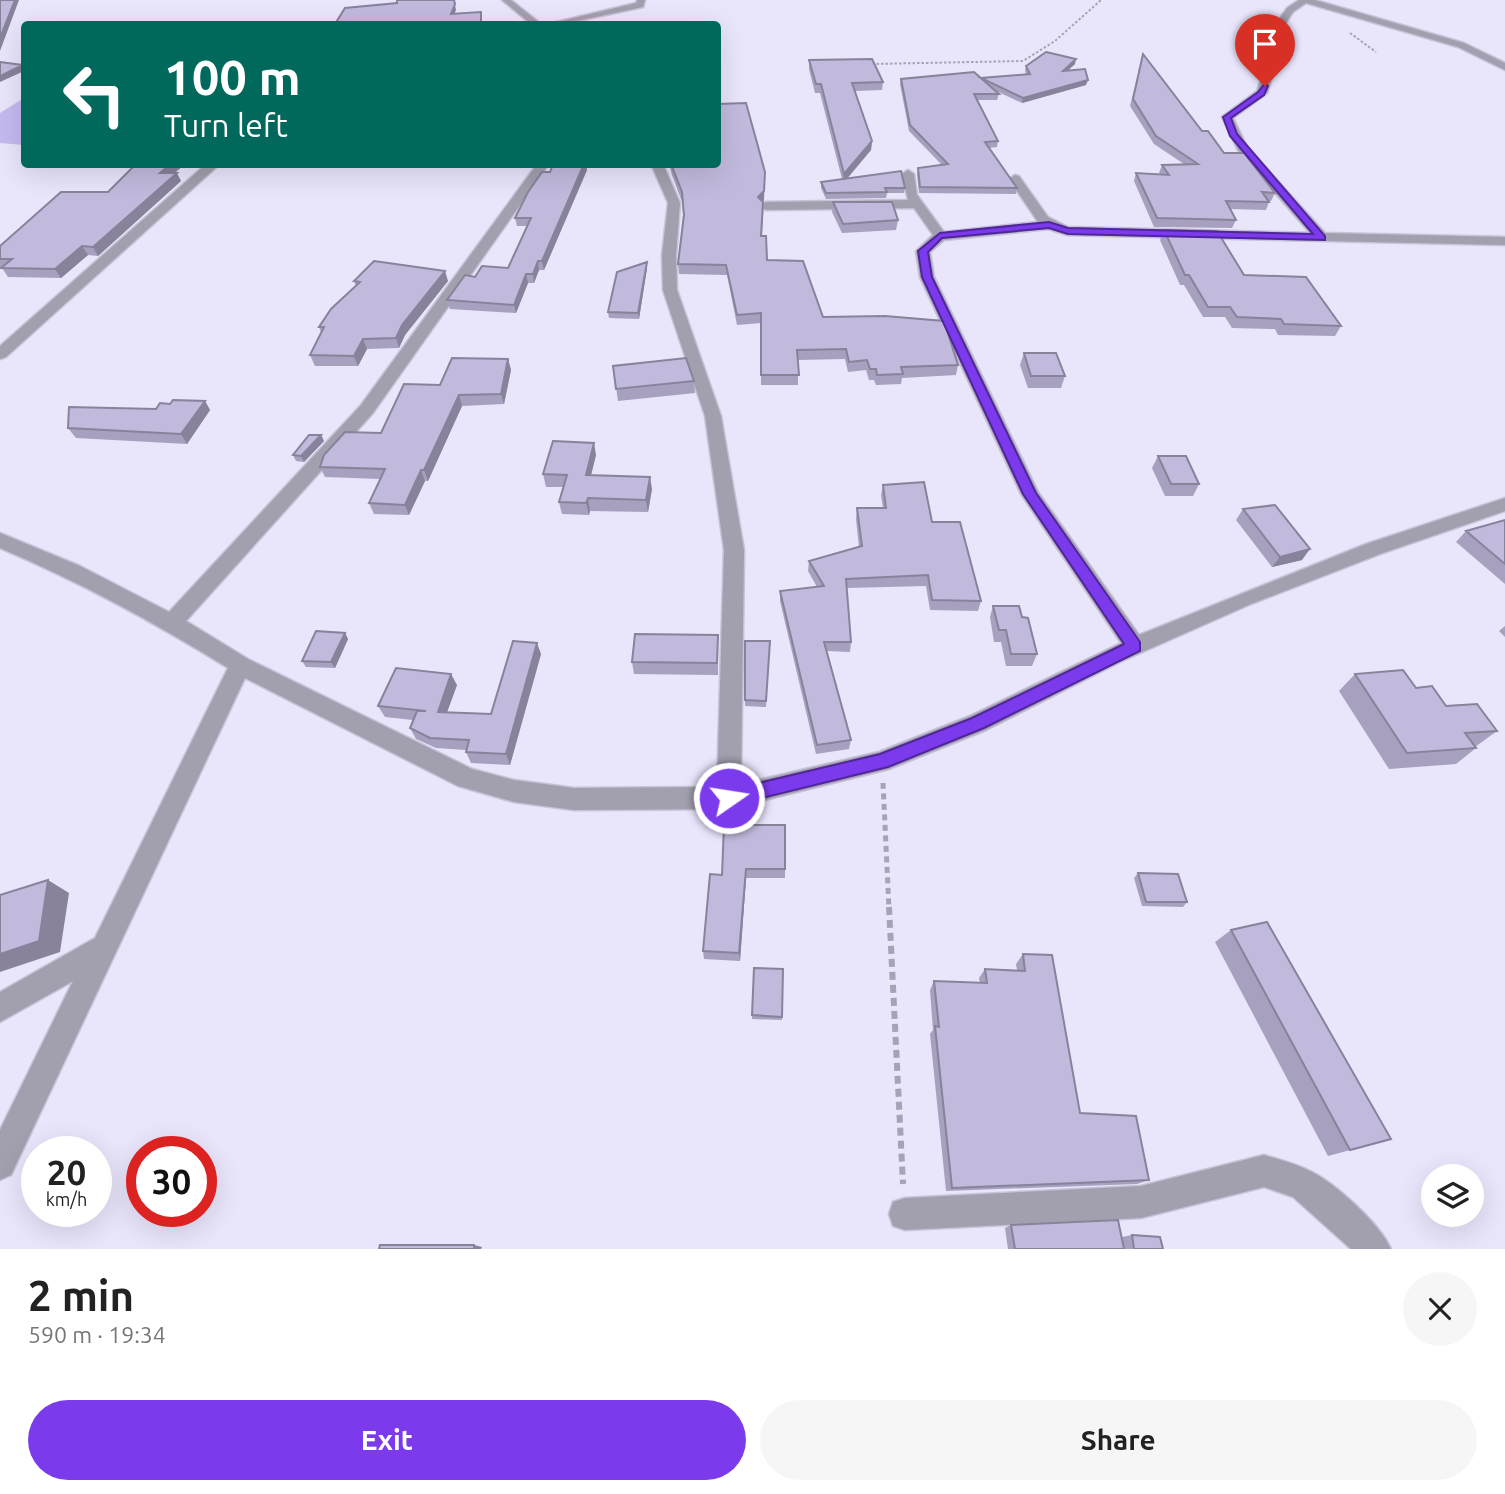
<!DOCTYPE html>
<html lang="en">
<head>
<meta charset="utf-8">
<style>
	:root { --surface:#fff; --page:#f6f6f6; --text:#222; --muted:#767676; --accent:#7c3aed }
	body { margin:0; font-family:Ubuntu,sans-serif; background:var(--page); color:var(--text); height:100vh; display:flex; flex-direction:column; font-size:26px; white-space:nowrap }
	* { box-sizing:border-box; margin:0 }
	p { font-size:23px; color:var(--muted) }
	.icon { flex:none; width:38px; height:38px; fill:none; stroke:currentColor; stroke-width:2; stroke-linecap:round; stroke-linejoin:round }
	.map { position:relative; height:1249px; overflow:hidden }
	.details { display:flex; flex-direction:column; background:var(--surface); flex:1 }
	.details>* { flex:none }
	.guide { position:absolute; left:21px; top:21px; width:700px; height:147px; border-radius:7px; box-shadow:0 7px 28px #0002; background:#00695c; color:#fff; overflow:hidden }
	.fabs { position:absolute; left:1421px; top:1164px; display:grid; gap:14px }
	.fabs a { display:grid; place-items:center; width:63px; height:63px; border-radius:50%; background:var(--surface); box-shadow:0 7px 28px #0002; font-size:35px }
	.speed { position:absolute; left:21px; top:1136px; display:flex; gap:14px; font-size:35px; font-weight:700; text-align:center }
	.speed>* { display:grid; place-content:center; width:91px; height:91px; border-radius:50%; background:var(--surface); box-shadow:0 7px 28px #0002; line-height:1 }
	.speed small { font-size:18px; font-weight:400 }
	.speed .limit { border:10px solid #d22; background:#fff; color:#111 }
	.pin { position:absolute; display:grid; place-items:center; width:60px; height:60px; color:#fff; margin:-72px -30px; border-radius:50% 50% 50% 0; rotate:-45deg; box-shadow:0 0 7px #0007 }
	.pin .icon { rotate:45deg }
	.me { position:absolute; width:77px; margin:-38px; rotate:77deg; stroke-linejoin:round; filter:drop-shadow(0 0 5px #0008) }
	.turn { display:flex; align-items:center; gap:24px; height:147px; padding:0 28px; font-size:32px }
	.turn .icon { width:91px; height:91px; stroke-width:2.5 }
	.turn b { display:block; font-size:49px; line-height:60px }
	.round { display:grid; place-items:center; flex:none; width:74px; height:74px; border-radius:37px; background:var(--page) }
	.summary { display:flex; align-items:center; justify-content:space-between; height:119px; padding:0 28px }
	h1 { font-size:42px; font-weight:700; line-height:52px }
	.action { display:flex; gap:14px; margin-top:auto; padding:14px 28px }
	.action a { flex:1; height:80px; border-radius:42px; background:var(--accent); color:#fff; font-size:28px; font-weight:700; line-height:80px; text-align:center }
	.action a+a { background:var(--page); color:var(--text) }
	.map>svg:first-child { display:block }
	.green { fill:#c5b9f0 }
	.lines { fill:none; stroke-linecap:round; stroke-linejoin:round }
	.minor-casing { stroke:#c6c2d7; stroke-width:3 }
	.path-far2 { stroke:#a6a3b6; stroke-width:2; stroke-dasharray:2.5 2; stroke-linecap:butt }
	.path-far1 { stroke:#a6a3b6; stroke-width:5; stroke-dasharray:6 4.5; stroke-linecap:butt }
	.path { stroke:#a6a3b6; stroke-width:6; stroke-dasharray:8 5; stroke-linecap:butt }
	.minor { fill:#a29fae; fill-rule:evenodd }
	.wall { fill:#a7a0be }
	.shaded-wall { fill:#88829b }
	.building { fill:#c2badd; stroke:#88829b; stroke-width:2 }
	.route { fill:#7c3aed; stroke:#51269a; stroke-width:2 }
</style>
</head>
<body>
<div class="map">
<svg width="1505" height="1249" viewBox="0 0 1505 1249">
	<rect width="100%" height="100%" fill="#e9e5fb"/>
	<!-- green -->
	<path class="green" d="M 24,98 L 24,145 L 0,143 L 0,113 Z"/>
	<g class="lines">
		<defs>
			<path id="minor" d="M 502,0 L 511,0 L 541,24 L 531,24 Z
				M 637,0 L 645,0 L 643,7 L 563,24 L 548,24 L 636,3 Z
				M 1299,0 L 1315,0 L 1464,43 L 1505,63 L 1505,70 L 1458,47 L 1306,3 L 1293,12 L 1280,32 L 1283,44 L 1267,93 L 1233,118 L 1247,147 L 1325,233 L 1505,237 L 1505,245 L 1067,235 L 1048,229 L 944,240 L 930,252 L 934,277 L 1038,492 L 1139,635 L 1366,544 L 1505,498 L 1505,511 L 1380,554 L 1251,604 L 1120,662 L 986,730 L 889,769 L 729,809 L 574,810 L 514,802 L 458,786 L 245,678 L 11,1175 L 0,1180 L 0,1130 L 73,981 L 0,1022 L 0,992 L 95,938 L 228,668 C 154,622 80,582 0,548 L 0,533 L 80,566 L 169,612 L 361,405 L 537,164 L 549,164 L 373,413 L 186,621 L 248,659 L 472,769 L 514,780 L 574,788 L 717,787 L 724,550 L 705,416 L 663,290 L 662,255 L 668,203 L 651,164 L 663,164 L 680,203 L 676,255 L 677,290 L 721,416 L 744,550 L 741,784 L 879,752 L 970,716 L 1121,643 L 1021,494 L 920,277 L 916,251 L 933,235 L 914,208 L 766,210 L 760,206 L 766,202 L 908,200 L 902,174 L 908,170 L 914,174 L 917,195 L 944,232 L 1038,222 L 1009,179 L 1015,175 L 1019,176 L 1048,217 L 1068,227 L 1310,233 L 1238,150 L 1222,117 L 1257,91 L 1273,44 L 1270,32 L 1287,8 Z
				M 206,164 L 220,164 L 6,357 L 0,359 L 0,346 Z
				M 1264,1155 C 1280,1160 1297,1164 1312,1172 C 1336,1184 1380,1224 1391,1249 L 1351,1249 L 1293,1197 L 1264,1187 L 1141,1218 L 905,1230 L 893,1226 L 889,1214 L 893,1202 L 905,1198 L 1141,1186 Z"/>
		</defs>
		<!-- minor casing -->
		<use href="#minor" class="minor-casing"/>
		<!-- path-far2 -->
		<path class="path-far2" d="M 1350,33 L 1376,52
			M 872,64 L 1023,61 L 1055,41 L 1101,0"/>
		<!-- path-far1 -->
		<path class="path-far1" d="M 883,783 L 889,909"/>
		<!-- path -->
		<path class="path" d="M 889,907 L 903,1184"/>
		<!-- minor -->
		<use href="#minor" class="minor"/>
	</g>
	<!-- wall -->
	<path class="wall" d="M 1143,54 L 1202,131 L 1224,153 L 1275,193 L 1271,201 L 1269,201 L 1269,202 L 1266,210 L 1230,209 L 1236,220 L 1232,228 L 1154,227 L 1134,181 L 1136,173 L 1160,174 L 1159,173 L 1162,165 L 1184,164 L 1154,144 L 1130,106 Z
		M 809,60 L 883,82 L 882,90 L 855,91 L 872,141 L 871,150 L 847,179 L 905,188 L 904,193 L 887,193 L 886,198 L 826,199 L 821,188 L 821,182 L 842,179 L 820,93 L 815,93 L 809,69 Z
		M 1075,64 L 1068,70 L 1086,85 L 1022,103 L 994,90 L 999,94 L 997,100 L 977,100 L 998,141 L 997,147 L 989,148 L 1017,188 L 1016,194 L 919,193 L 917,174 L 918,168 L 942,165 L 909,131 L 900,84 L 901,79 L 981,78 L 1026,74 L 1025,71 L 1026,66 Z
		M 136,164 L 185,164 L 175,173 L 181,181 L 98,256 L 88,255 L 61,278 L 8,277 L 2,268 L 0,267 L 0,246 L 108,192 Z
		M 553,164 L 586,164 L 587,170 L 544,270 L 539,270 L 534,283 L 528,283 L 516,313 L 450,309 L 447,300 L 475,277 L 508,268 L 527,226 L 517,226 L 515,218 L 550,172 Z
		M 669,164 L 718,164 L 764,200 L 762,236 L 767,260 L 823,317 L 958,365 L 956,375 L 902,378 L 901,384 L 876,385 L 874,380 L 869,380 L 866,370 L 848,372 L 845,359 L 798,360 L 798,385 L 761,385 L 761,323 L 737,325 L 727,275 L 679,274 L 678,264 L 683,215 L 682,202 L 672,175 Z
		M 833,202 L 898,220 L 896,230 L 842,233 L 832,212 Z
		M 1164,230 L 1244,275 L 1341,326 L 1335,336 L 1278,335 L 1275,329 L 1232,328 L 1225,317 L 1203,317 L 1184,285 L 1180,285 L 1160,240 Z
		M 647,268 L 639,319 L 609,318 L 608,312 Z
		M 354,281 L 448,281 L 405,335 L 399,348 L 367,349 L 358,366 L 315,366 L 310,355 L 321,332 L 319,327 L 356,286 Z
		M 1024,353 L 1065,376 L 1061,388 L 1028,388 L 1020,365 Z
		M 508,359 L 511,370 L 504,404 L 462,406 L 428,481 L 425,481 L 409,515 L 374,514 L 369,503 L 380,479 L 325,477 L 320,467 L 381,433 L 440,385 Z
		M 613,366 L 694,381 L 695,393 L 618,401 Z
		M 205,401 L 210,410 L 187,444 L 76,438 L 68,428 L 156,409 Z
		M 321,435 L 324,441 L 304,462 L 296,461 L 293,455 Z
		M 596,455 L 591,475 L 652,489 L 648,512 L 590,511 L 589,515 L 562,514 L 559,502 L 563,487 L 546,487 L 543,474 Z
		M 1158,456 L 1199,484 L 1193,496 L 1165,496 L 1152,468 Z
		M 883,485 L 932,522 L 981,601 L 978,611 L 930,610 L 926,586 L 846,588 L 851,642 L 850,652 L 827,651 L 851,740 L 849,749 L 816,754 L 780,601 L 780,591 L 817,587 L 808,571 L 809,561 L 859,547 L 856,519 L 857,508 L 883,508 L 881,495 Z
		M 1243,509 L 1302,560 L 1272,567 L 1236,520 Z
		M 1505,520 L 1505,584 L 1456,542 L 1466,531 Z
		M 993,606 L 1022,617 L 1037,654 L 1032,666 L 1006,666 L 1001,642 L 994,642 L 990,617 Z
		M 1505,626 L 1505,637 L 1499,631 Z
		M 345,633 L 348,639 L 335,668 L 306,667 L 302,661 Z
		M 718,635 L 718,675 L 634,674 L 632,662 Z
		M 770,641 L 766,707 L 745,706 L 745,700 Z
		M 541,654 L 510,765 L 471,763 L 466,752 L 466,750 L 436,748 L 416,739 L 410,728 L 413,720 L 385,717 L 378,706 L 457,685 L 447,712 L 491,714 Z
		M 1355,674 L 1416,688 L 1446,706 L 1497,731 L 1475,747 L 1476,748 L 1456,764 L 1389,769 L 1339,691 Z
		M 724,825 L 785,869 L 785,878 L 746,878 L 740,961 L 704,959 L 703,951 L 722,875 Z
		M 1138,873 L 1187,902 L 1183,907 L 1142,906 L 1134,878 Z
		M 1231,930 L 1391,1139 L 1328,1156 L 1215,942 Z
		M 1023,954 L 1080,1113 L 1149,1180 L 1137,1184 L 946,1191 L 930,1034 L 933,1030 L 930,990 L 934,981 L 980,983 L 979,978 L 985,969 L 1017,970 L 1016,964 Z
		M 754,968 L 783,969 L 782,1020 L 752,1019 Z
		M 1011,1225 L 1122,1237 L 1132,1235 L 1163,1249 L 1008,1249 L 1005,1228 Z"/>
	<!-- shaded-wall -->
	<path class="shaded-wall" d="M 15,0 L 19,0 L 0,51 L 0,38 Z
		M 454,0 L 456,10 L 452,20 L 451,14 Z
		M 1076,59 L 1075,64 L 1062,76 L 1063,71 Z
		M 23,65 L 24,71 L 0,82 L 0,76 Z
		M 1088,80 L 1086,85 L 1022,103 L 1023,98 Z
		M 872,141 L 871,150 L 843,183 L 844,174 Z
		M 170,164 L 185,164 L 164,181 L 160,173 Z
		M 584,164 L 586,164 L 587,170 L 544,270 L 542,261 Z
		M 765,172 L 764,200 L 758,207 L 758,197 Z
		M 177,173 L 181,181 L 98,256 L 93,247 Z
		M 82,246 L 88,255 L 61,278 L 55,269 Z
		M 538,261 L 539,270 L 534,283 L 533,274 Z
		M 647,262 L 647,268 L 639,319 L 638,313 Z
		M 445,271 L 448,281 L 405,335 L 399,348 L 396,338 L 402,325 Z
		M 526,274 L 528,283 L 516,313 L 514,305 Z
		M 363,339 L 367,349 L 358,366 L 354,356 Z
		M 508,359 L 511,370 L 504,404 L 501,394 Z
		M 459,395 L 462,406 L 428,481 L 424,470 Z
		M 205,401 L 210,410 L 187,444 L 181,434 Z
		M 321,435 L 324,441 L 304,462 L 301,456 Z
		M 594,443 L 596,455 L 588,487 L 586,475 Z
		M 421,470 L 425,481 L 409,515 L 405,505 Z
		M 650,477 L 652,489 L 648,512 L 646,500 Z
		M 588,498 L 590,511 L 589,515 L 586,503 Z
		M 1310,549 L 1302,560 L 1272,567 L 1280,557 Z
		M 345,633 L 348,639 L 335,668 L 331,662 Z
		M 537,643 L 541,654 L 510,765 L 506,754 Z
		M 451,674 L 457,685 L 443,723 L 438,712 Z
		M 746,869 L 746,878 L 740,961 L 739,953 Z
		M 48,880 L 69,893 L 60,952 L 0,972 L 0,954 Z
		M 474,1245 L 482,1247 L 481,1249 L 474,1249 Z"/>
	<!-- building -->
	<path class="building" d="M 0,0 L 15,0 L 0,38 Z
		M 397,0 L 454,0 L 455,4 L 451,14 L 481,12 L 481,24 L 335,24 L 345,8 L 397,3 Z
		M 1046,52 L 1076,59 L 1063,71 L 1085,69 L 1088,80 L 1023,98 L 981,78 L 1030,74 L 1026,66 Z
		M 1143,54 L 1202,131 L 1208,131 L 1224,153 L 1244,153 L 1275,193 L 1262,192 L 1269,202 L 1226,201 L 1236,220 L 1157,218 L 1136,173 L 1169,175 L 1162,165 L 1198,164 L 1156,136 L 1133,99 Z
		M 872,59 L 883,82 L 852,83 L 872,141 L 844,174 L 821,84 L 816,84 L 809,60 Z
		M 0,62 L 23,65 L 0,76 Z
		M 974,72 L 999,94 L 974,94 L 998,141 L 985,142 L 1017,188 L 920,187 L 918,168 L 948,164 L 910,125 L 901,79 Z
		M 746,103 L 765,172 L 764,191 L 758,197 L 763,202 L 761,236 L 766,236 L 767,260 L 803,261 L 823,317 L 885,316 L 944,321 L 958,365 L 901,367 L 903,374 L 877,375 L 876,369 L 870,369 L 867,360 L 849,362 L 846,349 L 797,350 L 799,375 L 761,375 L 761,313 L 737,315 L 726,265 L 678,264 L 684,215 L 682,192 L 671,164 L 718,164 L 718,104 Z
		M 136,164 L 170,164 L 160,173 L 177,173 L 93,247 L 82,246 L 55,269 L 1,268 L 12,259 L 0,259 L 0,246 L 61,192 L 108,192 Z
		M 553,164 L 584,164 L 542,261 L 538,261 L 533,274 L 526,274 L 514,305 L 447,300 L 465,275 L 475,277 L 482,266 L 508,268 L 531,218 L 515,218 L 528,192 L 542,172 L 550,172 Z
		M 901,171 L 905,188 L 885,188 L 887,192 L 826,193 L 821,182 Z
		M 833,202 L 892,202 L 898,220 L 843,224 Z
		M 1164,230 L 1217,231 L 1244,275 L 1306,277 L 1341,326 L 1284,324 L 1281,319 L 1237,317 L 1230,307 L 1208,307 L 1189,275 L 1185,275 Z
		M 374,261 L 445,271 L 402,325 L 396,338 L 363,339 L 354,356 L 310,355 L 324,327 L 319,327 L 331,309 L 360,282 L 354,281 Z
		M 647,262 L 638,313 L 608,312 L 617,272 Z
		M 1024,353 L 1056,353 L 1065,376 L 1031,376 Z
		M 452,358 L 508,359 L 501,394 L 459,395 L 424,470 L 421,470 L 405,505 L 369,503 L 385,469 L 320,467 L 324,455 L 345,432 L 381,433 L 404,384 L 440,385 Z
		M 686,358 L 694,381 L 616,389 L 613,366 Z
		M 173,400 L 205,401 L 181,434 L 68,428 L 69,407 L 156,409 L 160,403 L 170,404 Z
		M 309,435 L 321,435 L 301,456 L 293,455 Z
		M 553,441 L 594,443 L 586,475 L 650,477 L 646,500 L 588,498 L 586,503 L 559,502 L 567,475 L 543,474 Z
		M 1158,456 L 1186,456 L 1199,484 L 1171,484 Z
		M 924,482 L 932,522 L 960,522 L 981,601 L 932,600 L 928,575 L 846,579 L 851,642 L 824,642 L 851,740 L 817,745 L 780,591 L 824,586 L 809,561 L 862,546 L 857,508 L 886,508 L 883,485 Z
		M 1275,505 L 1310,549 L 1280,557 L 1243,509 Z
		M 1505,520 L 1505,564 L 1466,531 Z
		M 993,606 L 1019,606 L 1022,617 L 1028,618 L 1037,654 L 1011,654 L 1006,630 L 999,630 Z
		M 316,631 L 345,633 L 331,662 L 302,661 Z
		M 635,634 L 718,635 L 717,663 L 632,662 Z
		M 513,641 L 537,643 L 506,754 L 466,752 L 469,740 L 430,738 L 410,728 L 417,711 L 426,711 L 378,706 L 396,668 L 451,674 L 438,712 L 491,714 Z
		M 745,641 L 770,641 L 766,701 L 745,700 Z
		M 1403,670 L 1416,688 L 1432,686 L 1446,706 L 1477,704 L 1497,731 L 1465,733 L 1476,748 L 1407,753 L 1355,674 Z
		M 724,825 L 785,825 L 785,869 L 746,869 L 739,953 L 703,951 L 710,874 L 722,875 Z
		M 1138,873 L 1178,874 L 1187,902 L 1146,902 Z
		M 48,880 L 39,941 L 0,954 L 0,895 Z
		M 1267,922 L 1391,1139 L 1350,1150 L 1231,930 Z
		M 1023,954 L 1052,955 L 1080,1113 L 1136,1116 L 1149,1180 L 952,1188 L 935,1026 L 939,1027 L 934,981 L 987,983 L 985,969 L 1025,971 Z
		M 754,968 L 783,969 L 782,1017 L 752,1015 Z
		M 1118,1220 L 1124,1249 L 1015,1249 L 1011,1225 Z
		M 1132,1235 L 1160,1237 L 1163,1249 L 1134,1249 Z
		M 380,1245 L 474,1245 L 474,1249 L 379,1249 Z"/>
	<!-- route -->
	<path class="route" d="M 1265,83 L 1268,86 L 1264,95 L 1231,118 L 1237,134 L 1325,236 L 1325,240 L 1068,234 L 1049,228 L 942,238 L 928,252 L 932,277 L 1036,493 L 1140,642 L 1140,651 L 984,728 L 888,767 L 729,806 L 722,804 L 719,798 L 722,792 L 729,790 L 880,754 L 972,718 L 1124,644 L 1023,494 L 922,277 L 918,251 L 940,233 L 1049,222 L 1068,228 L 1313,234 L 1230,136 L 1223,117 L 1258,92 Z"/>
</svg>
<div class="fabs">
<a><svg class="icon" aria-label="layers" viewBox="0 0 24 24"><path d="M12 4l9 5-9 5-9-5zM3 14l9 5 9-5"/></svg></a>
</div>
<div class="speed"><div>20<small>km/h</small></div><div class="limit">30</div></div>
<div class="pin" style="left:1265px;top:86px;background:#d93025"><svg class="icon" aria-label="arrive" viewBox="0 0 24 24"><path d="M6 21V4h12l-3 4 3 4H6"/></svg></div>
<svg class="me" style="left:729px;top:798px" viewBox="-20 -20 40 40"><circle r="17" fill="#7c3aed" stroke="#fff" stroke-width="3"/><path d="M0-11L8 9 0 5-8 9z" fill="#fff"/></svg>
<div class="guide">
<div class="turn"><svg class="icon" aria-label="left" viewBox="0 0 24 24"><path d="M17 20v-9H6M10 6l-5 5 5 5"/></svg><div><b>100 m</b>Turn left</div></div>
</div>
</div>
<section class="details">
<div class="summary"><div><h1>2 min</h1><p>590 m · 19:34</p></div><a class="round"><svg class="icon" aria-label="close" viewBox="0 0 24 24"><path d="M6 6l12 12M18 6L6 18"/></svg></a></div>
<div class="action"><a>Exit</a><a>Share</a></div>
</section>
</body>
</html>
